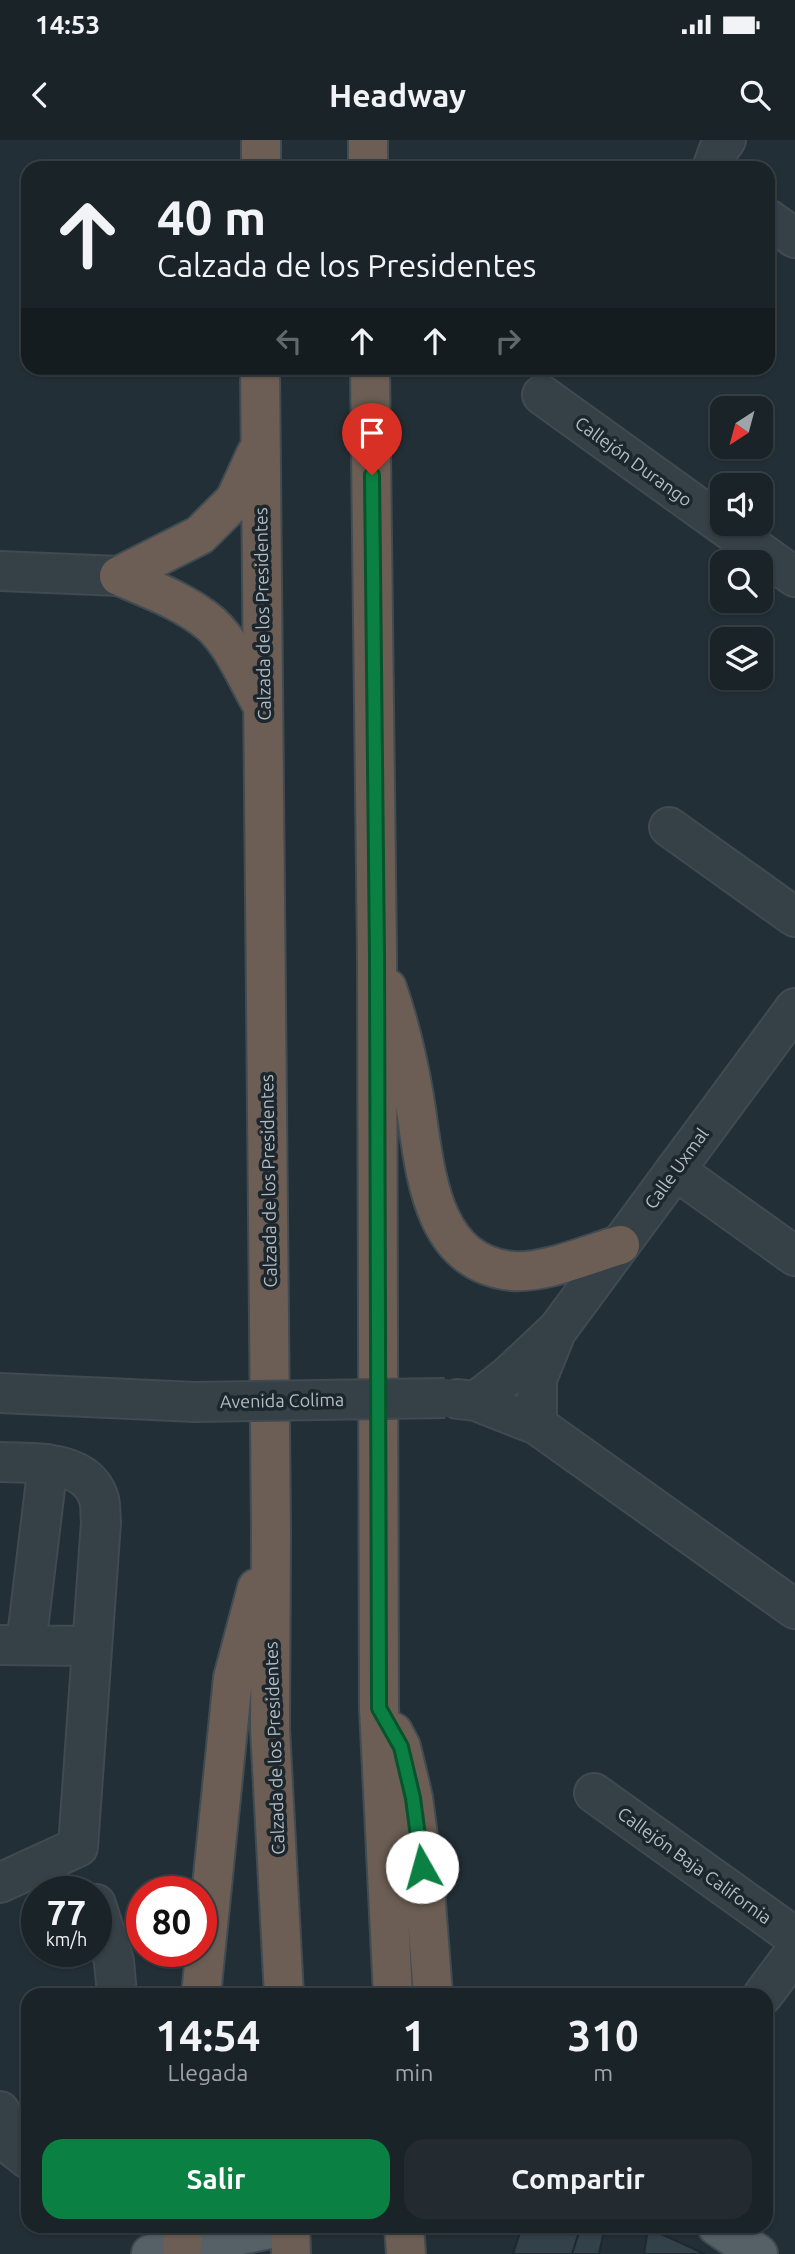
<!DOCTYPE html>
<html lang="es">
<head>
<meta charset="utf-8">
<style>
	:root { --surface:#1a2328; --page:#232b30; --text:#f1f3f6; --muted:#9fa4a8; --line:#384045; --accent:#0b8043 }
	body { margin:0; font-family:Ubuntu,sans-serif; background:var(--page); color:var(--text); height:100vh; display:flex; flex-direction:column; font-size:26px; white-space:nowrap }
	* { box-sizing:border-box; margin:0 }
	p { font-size:23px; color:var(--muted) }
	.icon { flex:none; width:38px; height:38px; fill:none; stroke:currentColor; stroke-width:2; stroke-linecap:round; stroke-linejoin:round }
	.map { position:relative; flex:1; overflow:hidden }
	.panel { position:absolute; left:21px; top:1848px; width:752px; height:245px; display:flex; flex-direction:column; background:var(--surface); border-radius:21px; box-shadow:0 2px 5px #0004,0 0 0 2px var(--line) }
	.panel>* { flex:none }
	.top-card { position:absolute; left:21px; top:21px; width:754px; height:214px; border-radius:21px; box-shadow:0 2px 5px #0004,0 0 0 2px var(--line); background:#1a2328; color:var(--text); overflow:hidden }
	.needle { width:46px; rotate:216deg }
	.buttons { position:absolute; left:710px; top:256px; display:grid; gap:14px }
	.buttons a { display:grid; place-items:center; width:63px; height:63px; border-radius:14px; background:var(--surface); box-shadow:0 2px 5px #0004,0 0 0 2px var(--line); font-size:35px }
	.speed { position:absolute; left:21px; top:1736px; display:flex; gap:14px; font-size:35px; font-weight:700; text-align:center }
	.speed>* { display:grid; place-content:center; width:91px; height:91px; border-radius:50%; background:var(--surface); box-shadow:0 2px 5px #0004,0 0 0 2px var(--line); line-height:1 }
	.speed small { font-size:18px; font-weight:400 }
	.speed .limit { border:10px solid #d22; background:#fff; color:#111 }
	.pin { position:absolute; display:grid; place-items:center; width:60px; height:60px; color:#fff; margin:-72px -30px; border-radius:50% 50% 50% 0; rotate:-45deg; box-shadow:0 0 7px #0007 }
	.pin .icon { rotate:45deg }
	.me { position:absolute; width:77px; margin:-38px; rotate:353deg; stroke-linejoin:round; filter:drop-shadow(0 0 5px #0008) }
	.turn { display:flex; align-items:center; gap:24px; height:147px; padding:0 21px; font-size:32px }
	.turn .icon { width:91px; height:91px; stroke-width:2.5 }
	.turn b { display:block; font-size:49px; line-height:60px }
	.lanes { display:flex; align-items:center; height:66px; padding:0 21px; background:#0003; justify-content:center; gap:35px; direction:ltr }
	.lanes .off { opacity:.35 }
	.eta { display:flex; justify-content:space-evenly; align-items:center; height:119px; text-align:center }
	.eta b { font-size:42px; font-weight:700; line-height:49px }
	.primary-button { display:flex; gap:14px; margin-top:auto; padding:14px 21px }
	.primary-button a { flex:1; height:80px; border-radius:21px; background:var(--accent); color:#fff; font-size:28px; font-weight:700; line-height:80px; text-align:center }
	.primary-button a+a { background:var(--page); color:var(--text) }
	.status { display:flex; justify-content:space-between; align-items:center; height:49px; padding:0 35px; background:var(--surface); direction:ltr }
	.status svg { height:19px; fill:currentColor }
	header { display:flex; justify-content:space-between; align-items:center; height:91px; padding:0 21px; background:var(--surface); font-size:32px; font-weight:700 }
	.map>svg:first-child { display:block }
	.building { fill:#33414a; stroke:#1e282e; stroke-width:2 }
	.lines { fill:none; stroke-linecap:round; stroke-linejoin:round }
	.minor-casing { stroke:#404a50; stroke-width:42 }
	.major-casing { stroke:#404a50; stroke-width:42 }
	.highway-casing { stroke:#414c52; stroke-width:42 }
	.minor { stroke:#364147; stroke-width:38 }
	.major { stroke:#556067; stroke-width:38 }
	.highway { stroke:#6c5e54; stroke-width:38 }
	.minor-bridge-casing { stroke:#404a50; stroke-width:42; stroke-linecap:butt }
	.minor-bridge { stroke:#364147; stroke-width:38 }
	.route-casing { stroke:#07532c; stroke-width:18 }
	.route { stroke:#0b8043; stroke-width:12 }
	.labels { text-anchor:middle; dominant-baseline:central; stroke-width:7; stroke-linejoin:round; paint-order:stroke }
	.street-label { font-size:18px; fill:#b1bcc3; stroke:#1c262c }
</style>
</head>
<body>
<div class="status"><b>14:53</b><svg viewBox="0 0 49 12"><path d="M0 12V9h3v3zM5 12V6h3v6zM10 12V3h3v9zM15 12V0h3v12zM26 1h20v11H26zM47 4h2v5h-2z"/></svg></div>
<header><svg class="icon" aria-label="back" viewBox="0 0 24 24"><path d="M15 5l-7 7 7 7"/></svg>Headway<svg class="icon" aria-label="search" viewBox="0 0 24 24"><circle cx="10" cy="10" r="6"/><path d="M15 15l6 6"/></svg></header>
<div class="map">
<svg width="795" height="2114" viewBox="0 0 795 2114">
	<rect width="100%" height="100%" fill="#232f36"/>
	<!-- building -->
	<path class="building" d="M 522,2086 L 581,2086 L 572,2114 L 513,2114 Z
		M 581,2086 L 605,2086 L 599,2114 L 572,2114 Z
		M 648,2088 L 705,2114 L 644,2114 Z"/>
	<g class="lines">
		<defs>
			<path id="minor" d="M 712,28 L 719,9 L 726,0
				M 768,79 L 795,98
				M 542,255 L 795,437
				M 0,431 L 119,436
				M 669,687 L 795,777
				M 675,1030 L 795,1116
				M 0,1253 L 195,1262
				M 458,1259 L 476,1261 L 537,1285 L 795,1469
				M 476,1261 L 508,1236 L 558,1189 L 795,868
				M 537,1285 L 537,1239 L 554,1197
				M 0,1322 C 32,1323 87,1319 99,1359 C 101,1366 100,1374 101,1382 L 78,1707 L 0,1743
				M 0,1505 L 92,1506
				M 26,1505 L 48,1324
				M 594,1653 L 795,1797
				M 96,1764 L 114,1821 L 117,1855
				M 763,1855 L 795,1812
				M 0,1971 L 9,2004 L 28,2019"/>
			<path id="major" d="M 717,2086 L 758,2114
				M 151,2114 L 284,2086"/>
			<path id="highway" d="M 368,0 L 368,28
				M 261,28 L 261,0
				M 260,228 L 271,1392 L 270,1588 L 284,1855
				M 370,228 L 377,817 L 379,1568 L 393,1855
				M 119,436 C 150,449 185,462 211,484 C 233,504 246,537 261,563
				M 119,436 L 200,395 L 235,360 L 256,314
				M 387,848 C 399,883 407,916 413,951 C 425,1017 424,1122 512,1131 C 544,1134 589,1114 620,1105
				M 393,1592 L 401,1607 L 413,1658 L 425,1750 L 433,1855
				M 201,1855 L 233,1538 L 257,1448
				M 290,2086 L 291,2114
				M 404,2086 L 406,2114
				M 182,2107 L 184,2086"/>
		</defs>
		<!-- minor casing -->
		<use href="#minor" class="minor-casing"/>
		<!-- major casing -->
		<use href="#major" class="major-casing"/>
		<!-- highway casing -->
		<use href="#highway" class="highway-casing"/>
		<!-- minor -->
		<use href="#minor" class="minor"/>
		<!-- major -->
		<use href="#major" class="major"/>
		<!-- highway -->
		<use href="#highway" class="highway"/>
		<defs>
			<path id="minor-bridge" d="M 195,1262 L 445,1258"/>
		</defs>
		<!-- minor-bridge casing -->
		<use href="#minor-bridge" class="minor-bridge-casing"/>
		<!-- minor-bridge -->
		<use href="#minor-bridge" class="minor-bridge"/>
	</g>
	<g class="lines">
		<defs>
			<path id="route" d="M 372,335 L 377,817 L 379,1568 L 401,1607 L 413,1658 L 422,1727"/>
		</defs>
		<!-- route casing -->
		<use href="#route" class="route-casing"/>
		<!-- route -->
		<use href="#route" class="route"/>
	</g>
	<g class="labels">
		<!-- street labels -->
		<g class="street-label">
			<text transform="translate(634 321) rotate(36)">Callejón Durango</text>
			<text transform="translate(262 474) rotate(-91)">Calzada de los Presidentes</text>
			<text transform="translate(676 1028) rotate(-54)">Calle Uxmal</text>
			<text transform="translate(268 1041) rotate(-91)">Calzada de los Presidentes</text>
			<text transform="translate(282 1260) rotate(-1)">Avenida Colima</text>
			<text transform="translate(274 1608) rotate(-92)">Calzada de los Presidentes</text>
			<text transform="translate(695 1725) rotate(36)">Callejón Baja California</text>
		</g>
	</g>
</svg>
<div class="buttons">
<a><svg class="needle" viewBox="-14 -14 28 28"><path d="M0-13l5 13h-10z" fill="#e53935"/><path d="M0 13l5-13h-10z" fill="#9fa4a8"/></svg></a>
<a><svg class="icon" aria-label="sound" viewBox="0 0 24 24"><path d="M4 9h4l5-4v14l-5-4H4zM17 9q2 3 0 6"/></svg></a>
<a><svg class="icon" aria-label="search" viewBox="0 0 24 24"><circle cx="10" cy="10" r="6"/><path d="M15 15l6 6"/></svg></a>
<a><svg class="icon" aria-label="layers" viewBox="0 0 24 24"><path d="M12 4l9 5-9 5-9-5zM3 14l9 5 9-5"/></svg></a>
</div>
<div class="speed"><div>77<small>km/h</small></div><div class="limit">80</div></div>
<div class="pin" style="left:372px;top:335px;background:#d93025"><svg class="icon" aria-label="arrive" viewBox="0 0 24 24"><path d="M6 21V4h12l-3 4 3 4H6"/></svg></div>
<svg class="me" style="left:422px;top:1727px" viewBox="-20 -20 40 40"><circle r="19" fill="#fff"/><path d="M0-13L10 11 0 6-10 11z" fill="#0b8043"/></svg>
<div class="top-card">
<div class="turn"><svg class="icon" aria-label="ahead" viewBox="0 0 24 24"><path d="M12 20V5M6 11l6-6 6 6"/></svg><div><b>40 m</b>Calzada de los Presidentes</div></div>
<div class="lanes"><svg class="icon off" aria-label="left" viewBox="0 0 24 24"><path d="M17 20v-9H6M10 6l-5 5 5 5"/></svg><svg class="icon" aria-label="ahead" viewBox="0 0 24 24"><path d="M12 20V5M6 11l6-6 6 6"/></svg><svg class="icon" aria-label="ahead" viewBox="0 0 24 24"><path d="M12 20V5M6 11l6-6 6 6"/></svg><svg class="icon off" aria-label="right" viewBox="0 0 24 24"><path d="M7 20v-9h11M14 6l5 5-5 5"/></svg></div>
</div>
<section class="panel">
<div class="eta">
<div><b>14:54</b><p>Llegada</p></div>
<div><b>1</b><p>min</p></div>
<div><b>310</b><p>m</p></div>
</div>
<div class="primary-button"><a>Salir</a><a>Compartir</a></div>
</section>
</div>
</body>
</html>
